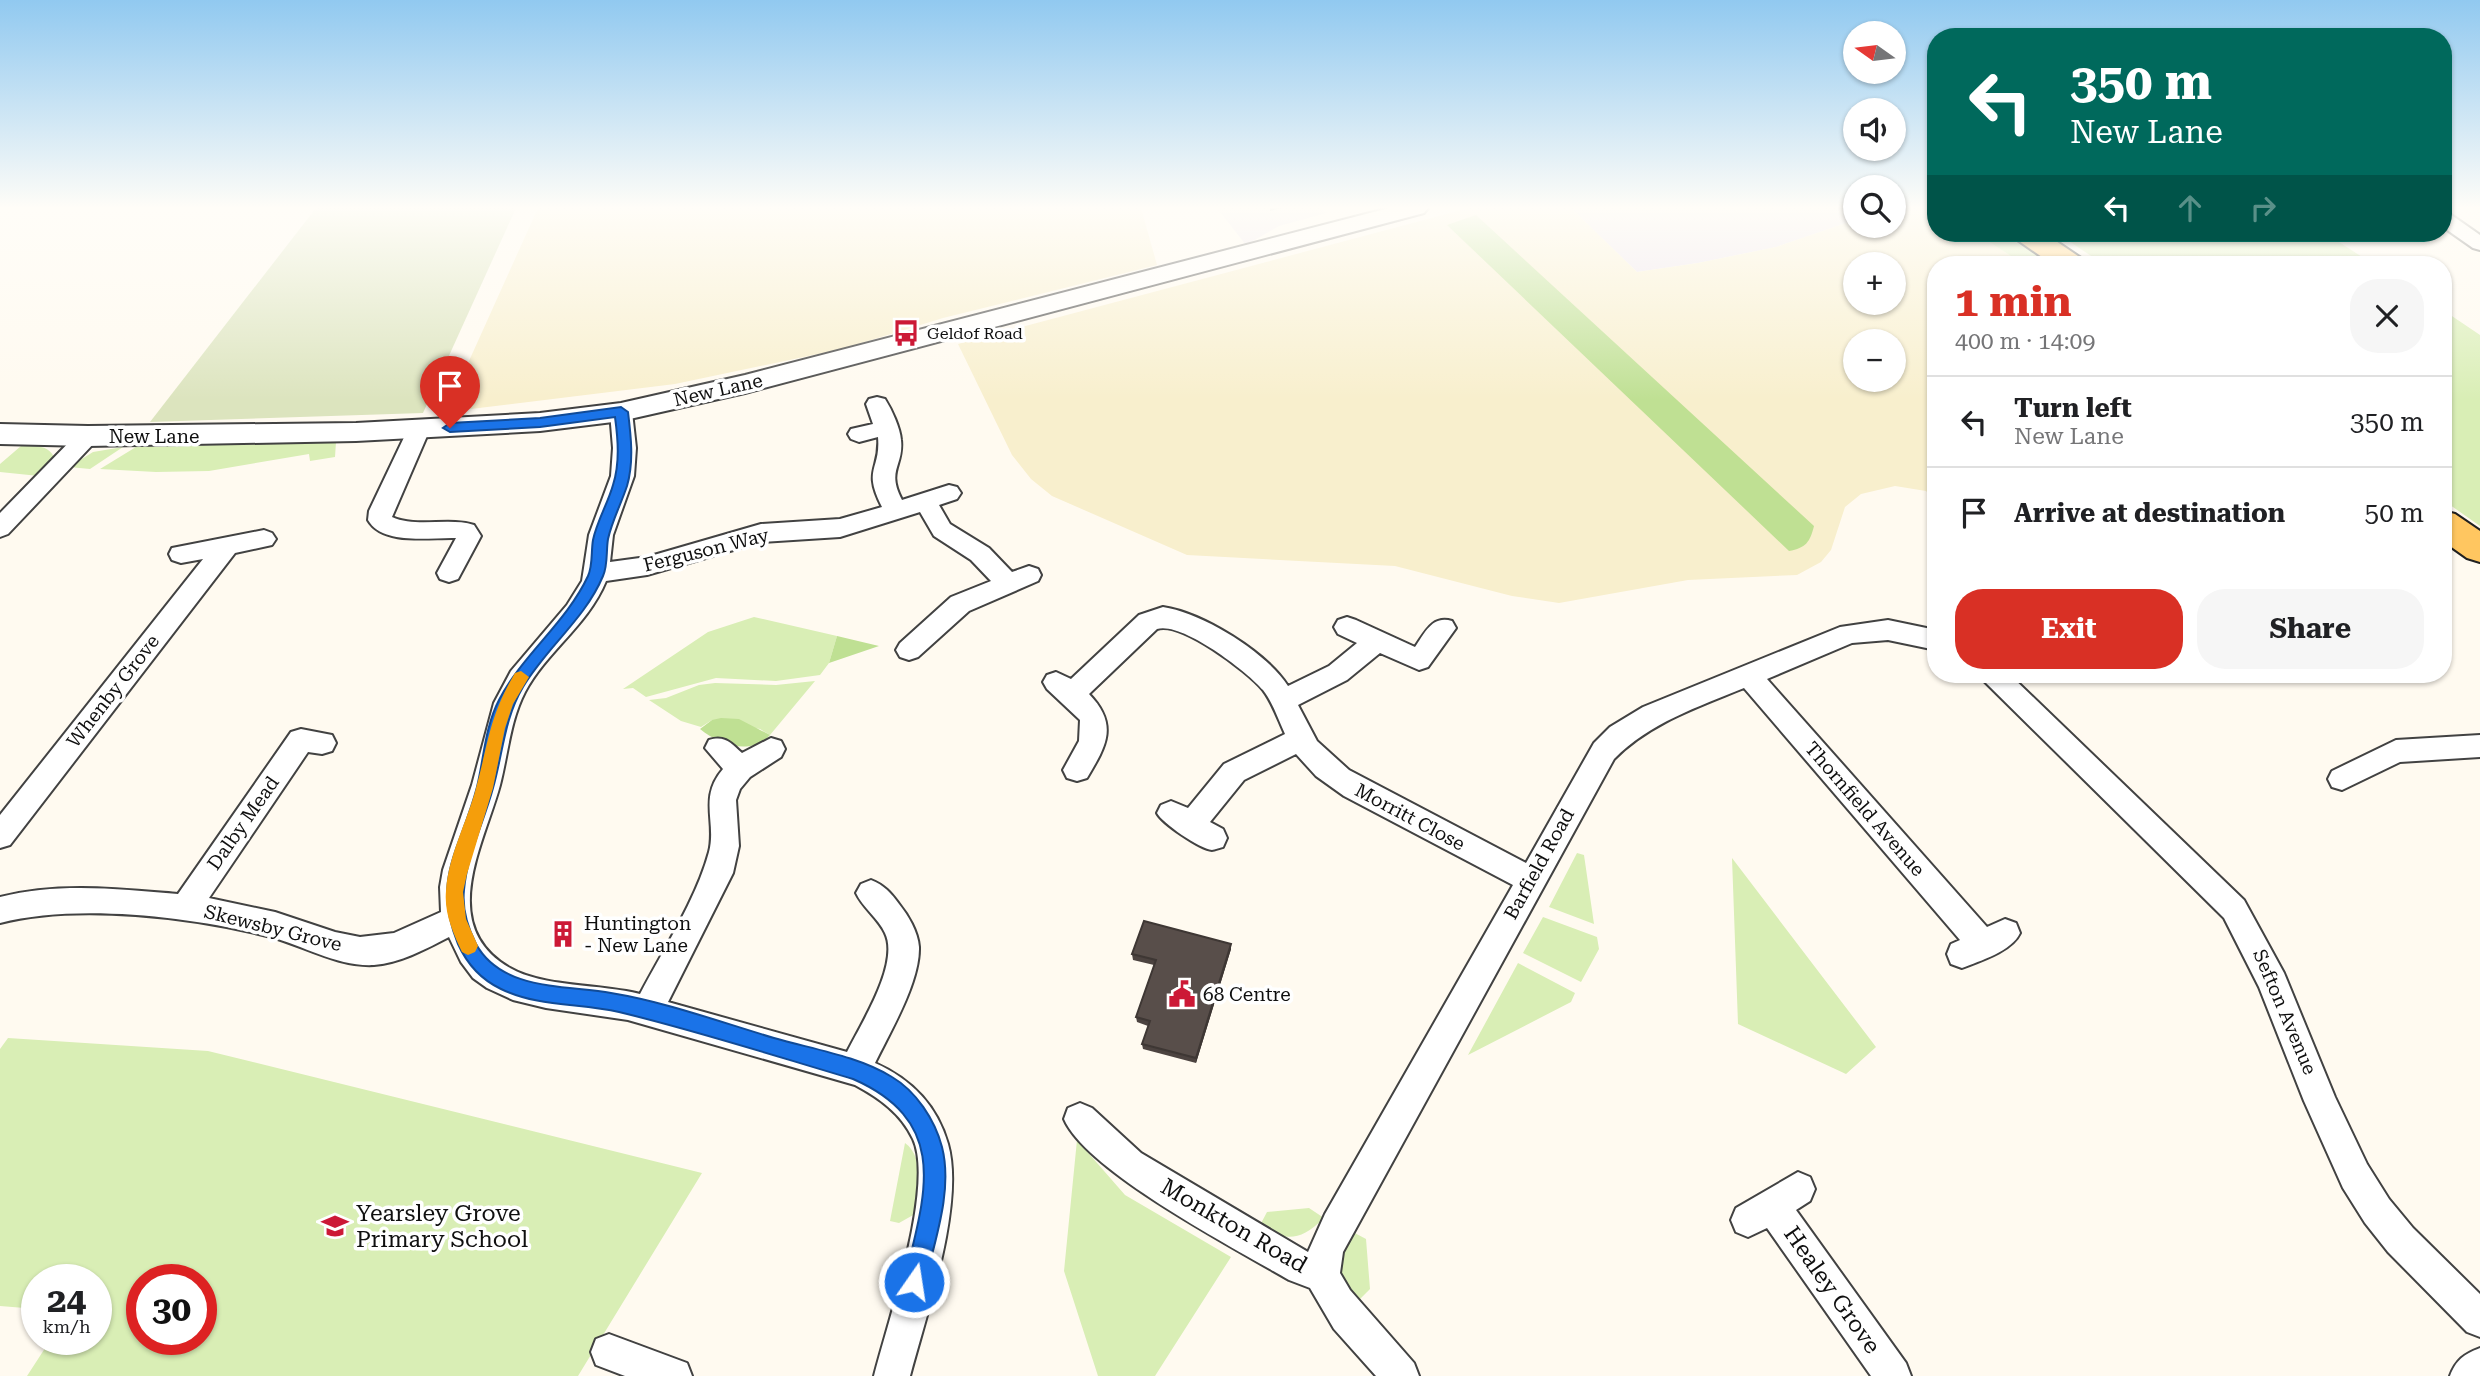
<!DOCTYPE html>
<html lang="en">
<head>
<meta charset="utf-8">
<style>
	:root { --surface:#fff; --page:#f6f6f6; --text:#202124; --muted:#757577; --line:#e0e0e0; --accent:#d93025 }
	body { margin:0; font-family:"Roboto Serif",serif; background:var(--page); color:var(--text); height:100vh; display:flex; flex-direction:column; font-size:26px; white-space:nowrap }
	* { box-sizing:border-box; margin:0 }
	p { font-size:23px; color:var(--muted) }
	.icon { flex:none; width:38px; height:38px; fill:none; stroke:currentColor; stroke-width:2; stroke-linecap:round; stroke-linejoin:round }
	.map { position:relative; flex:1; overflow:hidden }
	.side { position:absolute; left:1927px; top:256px; width:525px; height:427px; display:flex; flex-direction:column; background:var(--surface); border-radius:28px; box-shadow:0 2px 5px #0004 }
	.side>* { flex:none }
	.guide { position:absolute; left:1927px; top:28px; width:525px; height:214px; border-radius:28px; box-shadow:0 2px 5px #0004; background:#00695c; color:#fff; overflow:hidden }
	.needle { width:46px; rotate:284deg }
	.controls { position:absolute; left:1843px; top:21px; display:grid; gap:14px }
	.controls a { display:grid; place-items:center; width:63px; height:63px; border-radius:50%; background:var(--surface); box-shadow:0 2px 5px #0004; font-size:35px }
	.speed { position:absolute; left:21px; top:1264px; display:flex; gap:14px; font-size:35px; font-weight:700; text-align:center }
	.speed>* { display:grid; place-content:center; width:91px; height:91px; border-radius:50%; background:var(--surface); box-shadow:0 2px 5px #0004; line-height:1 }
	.speed small { font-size:18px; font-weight:400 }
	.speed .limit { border:10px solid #d22; background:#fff; color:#111 }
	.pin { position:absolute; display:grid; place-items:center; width:60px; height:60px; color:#fff; margin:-72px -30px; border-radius:50% 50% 50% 0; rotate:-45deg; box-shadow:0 0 7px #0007 }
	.pin .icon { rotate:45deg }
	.me { position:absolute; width:77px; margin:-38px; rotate:13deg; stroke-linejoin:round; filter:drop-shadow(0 0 5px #0008) }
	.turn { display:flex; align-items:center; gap:24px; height:147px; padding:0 28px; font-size:32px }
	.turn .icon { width:91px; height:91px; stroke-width:2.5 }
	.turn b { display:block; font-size:49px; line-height:60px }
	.lanes { display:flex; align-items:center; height:66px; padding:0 28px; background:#0003; justify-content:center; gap:35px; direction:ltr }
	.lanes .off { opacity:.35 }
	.round { display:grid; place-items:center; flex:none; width:74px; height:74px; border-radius:28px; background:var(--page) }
	.summary { display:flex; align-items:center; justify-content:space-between; height:119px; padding:0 28px }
	h1 { font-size:42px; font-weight:700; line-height:52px; color:var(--accent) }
	.button { display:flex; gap:14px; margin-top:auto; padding:14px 28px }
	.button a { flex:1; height:80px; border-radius:28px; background:var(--accent); color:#fff; font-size:28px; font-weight:700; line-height:80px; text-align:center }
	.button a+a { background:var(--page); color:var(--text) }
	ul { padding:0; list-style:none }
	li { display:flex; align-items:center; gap:21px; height:91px; padding:0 28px; border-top:2px solid var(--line) }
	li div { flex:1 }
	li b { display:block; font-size:26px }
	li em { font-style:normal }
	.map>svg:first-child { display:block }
	.industrial { fill:#ebe2ee }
	.farmland { fill:#f8efcd; fill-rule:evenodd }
	.green { fill:#d9eeb5; fill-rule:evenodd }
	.forest { fill:#bfe093 }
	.cemetery { fill:#dce4be }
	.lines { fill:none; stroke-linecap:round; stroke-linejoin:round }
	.minor-casing { stroke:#424242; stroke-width:4 }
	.tertiary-casing { stroke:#424242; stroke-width:4 }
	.primary-casing { stroke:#202020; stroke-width:4 }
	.minor { fill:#fff; fill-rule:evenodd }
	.tertiary { fill:#fff; fill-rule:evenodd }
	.primary { fill:#ffc660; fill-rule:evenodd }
	.wall { fill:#4c4340 }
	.shaded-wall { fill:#3e3734 }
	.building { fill:#584e4a; stroke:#3e3734; stroke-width:2 }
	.route { fill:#1a73e8; stroke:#114b97; stroke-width:2 }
	.slow { fill:#f59e0b }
	.labels { text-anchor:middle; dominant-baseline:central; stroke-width:7; stroke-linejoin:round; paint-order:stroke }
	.far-poi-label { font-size:16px; fill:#0f0f0f; stroke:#fff; text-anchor:start }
	.street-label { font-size:19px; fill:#0f0f0f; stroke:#fff }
	.poi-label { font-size:19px; fill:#0f0f0f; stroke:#fff; text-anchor:start }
	.near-poi-label { font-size:23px; fill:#0f0f0f; stroke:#fff; text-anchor:start }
	.near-street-label { font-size:23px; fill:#0f0f0f; stroke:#fff }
</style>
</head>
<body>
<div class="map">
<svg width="2480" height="1376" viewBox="0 0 2480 1376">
	<rect width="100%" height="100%" fill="#fffaf0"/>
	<!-- industrial -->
	<path class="industrial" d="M 1217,208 L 1322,208 L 1326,213 L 1279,226 L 1246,245 Z
		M 1571,208 L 1731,208 L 1735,211 L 1746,208 L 1843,208 L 1855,217 L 1855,220 L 1776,247 L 1698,263 L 1637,272 Z"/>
	<!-- farmland -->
	<path class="farmland" d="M 538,208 L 1141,208 L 1157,265 L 943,318 L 842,349 L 675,384 L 446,412 Z
		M 1469,208 L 1571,208 L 1637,272 L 1698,263 L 1776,247 L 1855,220 L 1855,226 L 1894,226 L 1894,208 L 1935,208 L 1936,233 L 1976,233 L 2023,264 L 1936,264 L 1935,501 L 1926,491 L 1895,486 L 1861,494 L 1845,507 L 1831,550 L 1821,562 L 1797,575 L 1688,580 L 1559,603 L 1512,596 L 1395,566 L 1187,555 L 1052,496 L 1031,479 L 1012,455 L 958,344 ZM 1855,264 L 1894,264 L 1894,303 L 1855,303 ZM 1855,341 L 1894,341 L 1894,380 L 1855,380 Z"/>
	<!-- green -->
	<path class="green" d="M 1976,233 L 2001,233 L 2051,264 L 2023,264 Z
		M 2057,233 L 2325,233 L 2373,264 L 2103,264 Z
		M 2443,310 L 2480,335 L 2480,526 L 2443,500 Z
		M 336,442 L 335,457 L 310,461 L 309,454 L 209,471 L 156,472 L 100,469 L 136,447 Z
		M 21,446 C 34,446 48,444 54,457 L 39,476 L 0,472 L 0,464 Z
		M 123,447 L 90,469 L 69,467 L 93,452 Z
		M 754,617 L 837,636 L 829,663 L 820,675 L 776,681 L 716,678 L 646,697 L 633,688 L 623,689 L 708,632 Z
		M 815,681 L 770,735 L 760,729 L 712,720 L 701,727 L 681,721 L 649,700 L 666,698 L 699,685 L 715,683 L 776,685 Z
		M 1577,853 L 1584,855 L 1594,924 L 1549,907 Z
		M 1732,858 L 1876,1047 L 1846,1074 L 1738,1024 Z
		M 1543,917 L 1597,937 L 1599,949 L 1581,982 L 1523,953 Z
		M 1518,963 L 1575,993 L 1571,1002 L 1468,1055 Z
		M 8,1038 L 208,1051 L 702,1173 L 578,1376 L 27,1376 L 51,1339 L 96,1339 L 96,1279 L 37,1279 L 37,1309 L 0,1306 L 0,1049 ZM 142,1279 L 201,1279 L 201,1339 L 142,1339 Z
		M 1077,1140 L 1125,1195 L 1231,1257 L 1155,1376 L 1098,1376 L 1064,1271 Z
		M 905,1143 C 925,1157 918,1192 915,1214 L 899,1223 L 890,1221 Z
		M 1309,1208 L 1324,1218 C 1299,1242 1289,1240 1258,1229 L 1267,1212 Z
		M 1351,1231 L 1366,1239 L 1370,1289 L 1358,1301 C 1333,1274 1338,1261 1351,1231 Z"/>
	<!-- forest -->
	<path class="forest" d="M 1476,215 L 1814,526 C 1810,542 1806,548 1789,551 L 1447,225 Z
		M 837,636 L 879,646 L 829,663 Z
		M 721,718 L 739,719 L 770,735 C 752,756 719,745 700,729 L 712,720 Z"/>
	<!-- cemetery -->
	<path class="cemetery" d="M 316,208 L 516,208 L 423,413 L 150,422 Z"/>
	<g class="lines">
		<defs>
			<path id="minor" d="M 2443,212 L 2450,214 L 2480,235 L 2480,250 L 2473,248 L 2443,227 Z
				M 877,397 L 885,399 C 892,410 900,428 901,440 C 904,466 886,470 902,500 L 949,485 L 957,487 L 961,493 L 957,499 L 939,505 L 950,524 L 989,548 L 1012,572 L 1029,566 L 1038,569 L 1041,575 L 1038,581 L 969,611 L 918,657 L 909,660 L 900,657 L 896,650 L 900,643 L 951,597 L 991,581 L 971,560 L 934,536 L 920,512 L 840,537 L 761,542 L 647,575 L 606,581 C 588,625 547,651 525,692 C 510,721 508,754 500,785 C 484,844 436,926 510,968 C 542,987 602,984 640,994 C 663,950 696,900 709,852 C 717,822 698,798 723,769 L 705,748 L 709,740 C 725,735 731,743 742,753 L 771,738 L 781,741 L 785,749 L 781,757 L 750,777 L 740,789 L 736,800 L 739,846 L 733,873 L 668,1002 L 847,1052 C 861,1024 900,963 885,933 C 878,918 863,908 856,893 L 861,884 L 871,880 C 884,885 891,893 899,904 C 908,915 918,932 919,947 C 920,982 890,1032 875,1063 C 911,1079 937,1105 948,1144 C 965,1204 926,1315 910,1376 L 874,1376 C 887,1324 935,1186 913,1139 C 901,1113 879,1098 855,1085 L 628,1020 L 546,1008 L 513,1000 L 487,988 L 473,978 L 461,962 L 449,937 C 426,949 400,963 374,965 C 338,967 304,946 271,937 C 193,917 78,903 0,923 L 0,897 C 58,882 119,889 178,894 L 291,732 L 301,729 L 332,735 L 336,743 L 332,751 L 322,754 L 308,752 L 209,898 L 275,912 L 335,932 L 360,937 L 394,933 L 441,912 L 440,887 L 443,870 L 472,785 L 494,703 L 511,671 L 567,605 L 582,581 L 589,535 L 611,476 L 613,448 L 610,412 L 613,407 L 621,405 L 629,407 L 632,412 L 636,448 L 634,476 L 613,535 L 610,562 L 647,557 L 761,524 L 840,519 L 882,507 C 862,468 881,470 878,437 L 859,442 L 851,439 L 848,434 L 851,429 L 873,424 L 866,404 L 869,399 Z
				M 419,422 L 427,424 L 430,429 L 392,517 C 416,528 449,517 474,525 L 481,536 L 458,579 L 449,582 L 440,579 L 437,573 L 456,538 C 431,537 383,546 368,520 L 369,511 L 408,429 L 411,424 Z
				M 88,428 L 96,431 L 99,436 L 96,441 L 8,534 L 0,537 L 0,513 L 80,431 Z
				M 264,530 L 272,533 L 276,539 L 272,545 L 235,553 L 10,845 L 0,848 L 0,815 L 203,559 L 181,563 L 172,560 L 169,554 L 172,548 Z
				M 1163,607 C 1203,613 1266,652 1288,686 L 1329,666 L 1357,643 L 1338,634 L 1334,627 L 1338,620 L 1347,617 L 1356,620 L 1415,647 C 1425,633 1432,615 1452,621 L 1456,628 L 1428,667 L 1419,670 L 1380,653 L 1347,680 L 1298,705 L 1317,741 L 1349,770 L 1526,863 L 1594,743 L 1610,727 L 1643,707 L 1840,627 L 1888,620 L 1936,630 L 1936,650 L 1888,640 L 1852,643 L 1767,679 L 1987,927 L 2005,919 L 2016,923 L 2020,933 C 2012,951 1980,961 1962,968 L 1951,964 L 1947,954 L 1951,944 L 1960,940 L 1744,688 C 1698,707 1649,723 1614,759 L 1343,1252 L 1340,1273 L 1350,1290 L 1414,1363 L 1419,1376 L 1376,1376 L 1334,1329 L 1310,1288 L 1289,1280 C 1236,1249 1086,1171 1064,1119 L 1068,1108 L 1080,1103 L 1092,1108 L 1141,1153 L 1308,1252 L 1325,1214 L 1513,885 L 1344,796 L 1316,776 L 1296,754 L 1244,780 L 1210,822 L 1223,829 L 1227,838 L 1223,847 C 1222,847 1214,850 1212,850 C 1200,849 1162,823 1157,813 L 1161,805 L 1171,801 L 1188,808 L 1224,764 L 1285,734 C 1278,719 1273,703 1263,690 C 1247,671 1181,621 1157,629 L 1089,694 C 1119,725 1106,746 1087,778 L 1077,781 L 1067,778 L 1063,770 L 1079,741 L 1080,720 L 1047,689 L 1043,682 L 1047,675 L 1056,672 L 1071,679 L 1139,615 Z
				M 1980,674 L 2009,674 L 2244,900 L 2284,973 L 2335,1097 L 2367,1164 L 2389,1199 L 2413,1228 L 2480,1294 L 2480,1337 L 2467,1332 L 2388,1252 L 2365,1223 L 2343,1188 L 2304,1101 L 2259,987 L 2224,918 L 1984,681 Z
				M 2480,735 L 2480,757 L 2400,762 L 2342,790 L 2332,787 L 2328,779 L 2332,771 L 2396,740 Z
				M 1798,1172 L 1810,1177 L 1815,1189 L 1810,1201 L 1796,1210 L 1906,1363 L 1911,1376 L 1871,1376 L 1767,1228 L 1748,1237 L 1736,1232 L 1731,1220 L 1736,1208 Z
				M 609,1334 L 687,1363 L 692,1376 L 625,1376 L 596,1365 L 591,1352 L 596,1339 Z
				M 2480,1348 L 2480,1376 L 2450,1376 C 2456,1360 2464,1354 2480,1348 Z"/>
			<path id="tertiary" d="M 1389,208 L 1428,208 L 1424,213 L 745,393 L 621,421 L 540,431 L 356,441 L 88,446 L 0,444 L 0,424 L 88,426 L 356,423 L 540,413 L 621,403 L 745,375 Z"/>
			<path id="primary" d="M 2012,233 L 2044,233 L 2081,258 L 2085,264 L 2052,264 L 2016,239 Z
				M 2443,511 L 2455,514 L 2480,531 L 2480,562 L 2467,558 L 2443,541 Z"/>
		</defs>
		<!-- minor casing -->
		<use href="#minor" class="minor-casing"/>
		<!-- tertiary casing -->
		<use href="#tertiary" class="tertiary-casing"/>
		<!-- primary casing -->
		<use href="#primary" class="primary-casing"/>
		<!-- minor -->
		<use href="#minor" class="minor"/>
		<!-- tertiary -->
		<use href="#tertiary" class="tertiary"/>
		<!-- primary -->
		<use href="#primary" class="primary"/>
	</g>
	<!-- wall -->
	<path class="wall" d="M 1231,944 L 1231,949 L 1196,1063 L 1143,1049 L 1142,1044 L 1148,1026 L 1137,1022 L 1136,1017 L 1154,965 L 1133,960 L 1132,954 Z"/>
	<!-- shaded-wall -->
	<path class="shaded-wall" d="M 1270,208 L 1282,208 L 1270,211 Z
		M 1231,944 L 1231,949 L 1196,1063 L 1196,1058 Z"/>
	<!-- building -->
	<path class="building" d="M 1144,921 L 1231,944 L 1196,1058 L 1142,1044 L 1150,1021 L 1136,1017 L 1156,960 L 1132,954 Z"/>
	<!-- sky -->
	<linearGradient id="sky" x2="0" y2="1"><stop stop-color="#91c9f0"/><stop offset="0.52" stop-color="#fffdf8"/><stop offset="1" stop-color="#fffdf8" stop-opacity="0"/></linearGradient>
	<rect width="2480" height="400" fill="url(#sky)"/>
	<!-- route -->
	<path class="route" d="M 621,407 L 628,412 C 631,436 634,462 627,486 C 621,504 612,521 608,539 C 606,551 608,565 603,576 C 585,619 547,647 523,687 C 504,719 503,753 493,788 C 484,822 467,854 464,890 C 462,908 468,928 476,944 C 502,991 565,985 611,993 C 666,1002 720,1022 774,1038 C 812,1049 858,1056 892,1077 C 916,1091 935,1120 942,1147 C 953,1190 935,1240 925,1282 L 922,1289 L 914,1292 L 907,1289 L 904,1282 C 924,1197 953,1123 853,1079 C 775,1056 698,1031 619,1012 C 579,1003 538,1007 501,989 C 480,979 467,964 458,944 C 431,878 461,849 477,787 C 484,758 485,727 499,700 C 523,654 566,623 588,576 C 593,565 591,551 593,540 C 597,521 608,503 613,485 C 620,463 618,439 615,417 L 540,427 L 450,432 L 443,428 L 450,423 L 540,418 Z"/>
	<!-- slow -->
	<path class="slow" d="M 521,671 L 529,677 L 513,704 L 505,728 L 493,788 L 467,874 L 463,892 L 466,919 L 478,946 L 475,952 L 468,955 L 462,952 C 453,933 444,913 446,891 C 448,856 467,822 476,788 C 489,741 489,717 515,673 Z"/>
	<!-- icons -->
	<defs>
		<symbol id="bus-bare" viewBox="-9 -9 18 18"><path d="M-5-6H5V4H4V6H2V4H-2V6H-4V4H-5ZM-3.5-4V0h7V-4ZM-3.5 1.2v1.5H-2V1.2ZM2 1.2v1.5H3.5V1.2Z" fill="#cc1936" stroke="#fff" stroke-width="2.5" paint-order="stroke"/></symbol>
		<symbol id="building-bare" viewBox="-9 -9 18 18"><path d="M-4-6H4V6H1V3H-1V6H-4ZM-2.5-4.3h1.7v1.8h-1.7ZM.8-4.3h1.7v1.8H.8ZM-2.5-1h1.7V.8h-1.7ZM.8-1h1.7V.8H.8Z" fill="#cc1936" stroke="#fff" stroke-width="2.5" paint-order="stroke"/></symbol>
		<symbol id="civic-bare" viewBox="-9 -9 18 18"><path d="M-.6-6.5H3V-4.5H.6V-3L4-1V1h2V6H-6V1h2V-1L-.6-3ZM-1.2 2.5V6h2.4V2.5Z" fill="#cc1936" stroke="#fff" stroke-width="2.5" paint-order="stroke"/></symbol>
		<symbol id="school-bare" viewBox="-9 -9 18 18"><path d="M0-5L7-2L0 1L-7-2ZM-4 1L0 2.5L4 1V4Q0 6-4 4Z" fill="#cc1936" stroke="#fff" stroke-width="2.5" paint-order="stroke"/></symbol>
	</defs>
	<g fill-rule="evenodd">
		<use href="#bus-bare" x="887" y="314" width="38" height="38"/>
		<use href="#building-bare" x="544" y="915" width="38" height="38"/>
		<use href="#civic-bare" x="1163" y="975" width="38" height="38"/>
		<use href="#school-bare" x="316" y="1207" width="38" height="38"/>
	</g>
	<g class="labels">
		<!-- far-poi labels -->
		<g class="far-poi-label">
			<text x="927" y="333">Geldof Road</text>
		</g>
		<!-- street labels -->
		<g class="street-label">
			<text transform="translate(718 390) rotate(-13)">New Lane</text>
			<text x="154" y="436">New Lane</text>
			<text transform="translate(706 550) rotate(-14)">Ferguson Way</text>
			<text transform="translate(113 691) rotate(-52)">Whenby Grove</text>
			<text transform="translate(1865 809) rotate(49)">Thornfield Avenue</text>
			<text transform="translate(1410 817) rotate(28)">Morritt Close</text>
			<text transform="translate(243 823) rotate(-55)">Dalby Mead</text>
			<text transform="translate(1539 864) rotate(-61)">Barfield Road</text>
			<text transform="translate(273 928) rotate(14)">Skewsby Grove</text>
			<text transform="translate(2285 1012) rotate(67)">Sefton Avenue</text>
		</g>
		<!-- poi labels -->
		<g class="poi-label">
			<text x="584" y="923">Huntington<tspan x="584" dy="22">- New Lane</tspan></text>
			<text x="1203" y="994">68 Centre</text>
		</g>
		<!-- near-poi labels -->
		<g class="near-poi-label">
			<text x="356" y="1213">Yearsley Grove<tspan x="356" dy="26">Primary School</tspan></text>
		</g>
		<!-- near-street labels -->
		<g class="near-street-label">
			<text transform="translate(1234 1226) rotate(30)">Monkton Road</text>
			<text transform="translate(1832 1290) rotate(55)">Healey Grove</text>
		</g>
	</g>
</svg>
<div class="controls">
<a><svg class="needle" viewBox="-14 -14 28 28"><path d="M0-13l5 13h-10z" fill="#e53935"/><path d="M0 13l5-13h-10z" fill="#757577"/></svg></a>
<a><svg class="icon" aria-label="sound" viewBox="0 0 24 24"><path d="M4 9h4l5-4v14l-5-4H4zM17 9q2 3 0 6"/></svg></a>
<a><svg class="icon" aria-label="search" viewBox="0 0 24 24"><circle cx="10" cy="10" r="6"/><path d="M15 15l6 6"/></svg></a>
<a>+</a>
<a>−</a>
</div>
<div class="speed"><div>24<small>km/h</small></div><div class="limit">30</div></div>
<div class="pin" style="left:450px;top:428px;background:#d93025"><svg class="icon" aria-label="arrive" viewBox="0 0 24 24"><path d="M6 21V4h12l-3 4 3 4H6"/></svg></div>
<svg class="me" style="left:914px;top:1282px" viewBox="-20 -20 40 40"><circle r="17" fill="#1a73e8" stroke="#fff" stroke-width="3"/><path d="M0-11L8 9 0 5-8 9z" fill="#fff"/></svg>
<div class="guide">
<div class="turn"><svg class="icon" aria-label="left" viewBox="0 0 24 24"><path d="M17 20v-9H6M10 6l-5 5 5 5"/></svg><div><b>350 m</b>New Lane</div></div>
<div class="lanes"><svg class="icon" aria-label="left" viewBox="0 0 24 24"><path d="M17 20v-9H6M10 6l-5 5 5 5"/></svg><svg class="icon off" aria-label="ahead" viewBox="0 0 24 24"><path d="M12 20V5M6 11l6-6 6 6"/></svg><svg class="icon off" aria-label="right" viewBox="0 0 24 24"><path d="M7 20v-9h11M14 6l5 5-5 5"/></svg></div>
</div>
<section class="side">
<div class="summary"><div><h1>1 min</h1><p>400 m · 14:09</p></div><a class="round"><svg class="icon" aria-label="close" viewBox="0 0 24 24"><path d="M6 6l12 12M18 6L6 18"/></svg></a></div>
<ul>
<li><svg class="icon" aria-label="left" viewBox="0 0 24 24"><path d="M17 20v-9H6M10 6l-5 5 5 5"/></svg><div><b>Turn left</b><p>New Lane</p></div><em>350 m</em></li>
<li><svg class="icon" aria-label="arrive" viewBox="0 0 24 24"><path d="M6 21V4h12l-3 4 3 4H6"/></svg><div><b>Arrive at destination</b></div><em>50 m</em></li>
</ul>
<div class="button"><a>Exit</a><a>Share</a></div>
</section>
</div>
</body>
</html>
